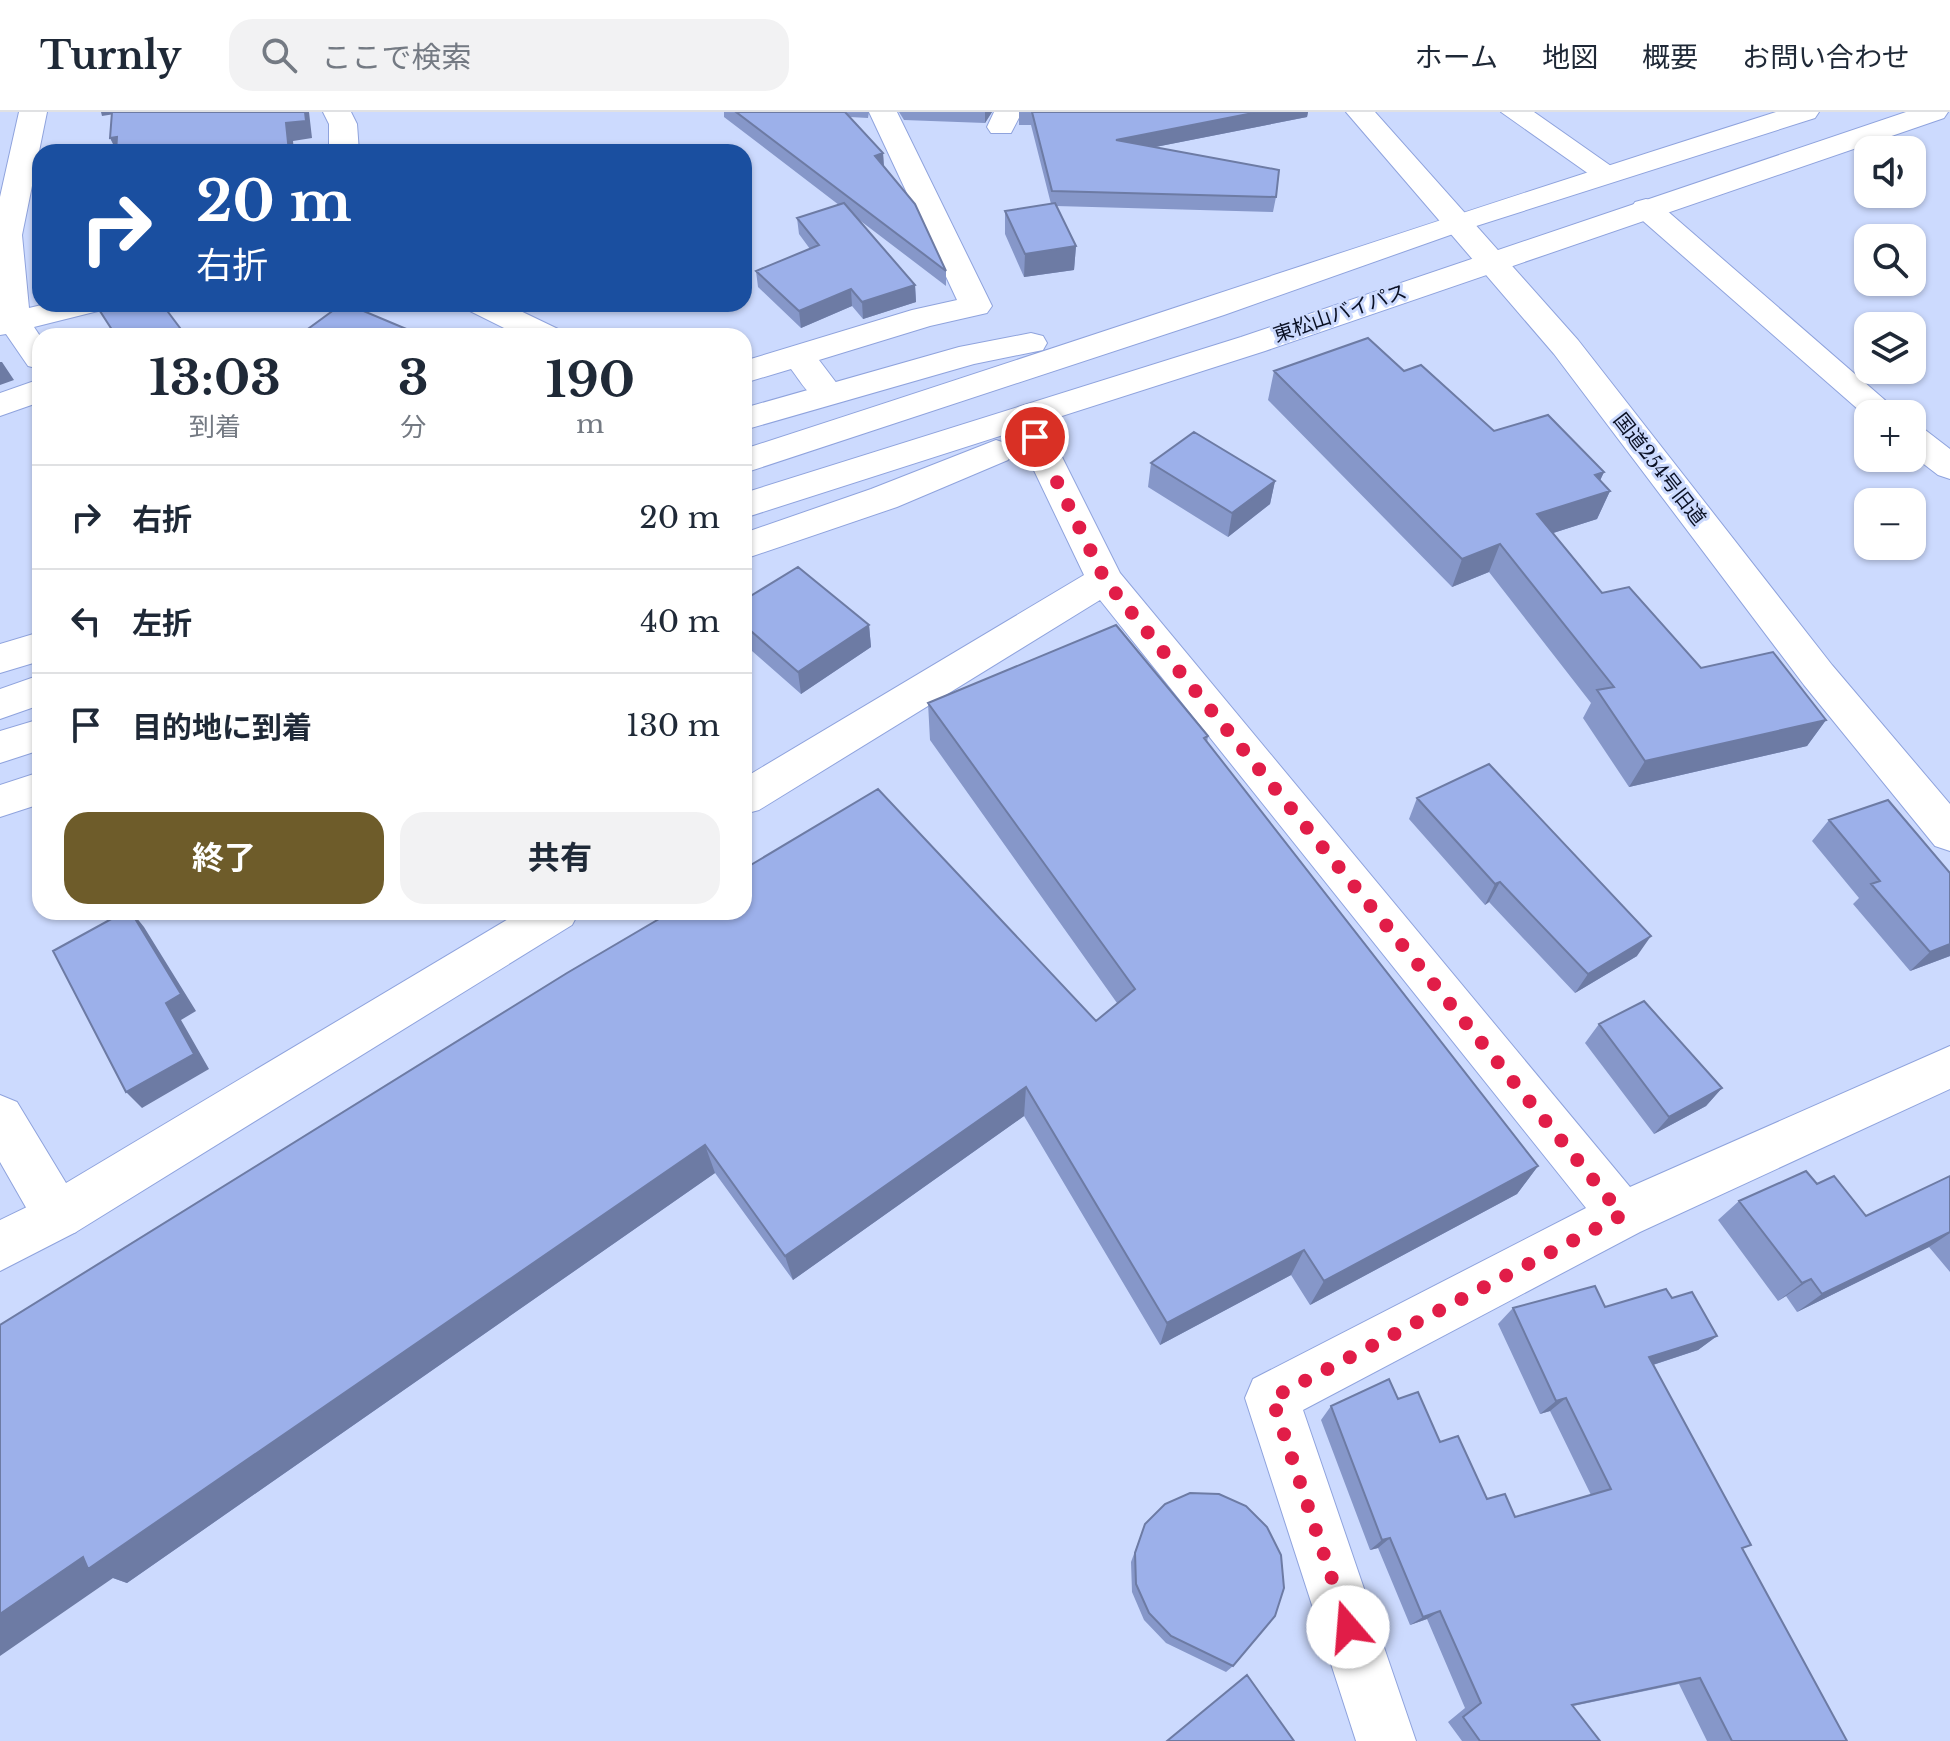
<!DOCTYPE html>
<html lang="ja">
<head>
<meta charset="utf-8">
<style>
	:root { --surface:#fff; --page:#f2f2f3; --text:#1f2937; --muted:#747a83; --line:#e0e1e3; --accent:#6e5c2a }
	body { margin:0; font-family:"Libre Baskerville","Noto Sans JP",serif; background:var(--page); color:var(--text); height:100vh; display:flex; flex-direction:column; font-size:30px; white-space:nowrap }
	* { box-sizing:border-box; margin:0 }
	p { font-size:26px; color:var(--muted) }
	.icon { flex:none; width:44px; height:44px; fill:none; stroke:currentColor; stroke-width:2; stroke-linecap:round; stroke-linejoin:round }
	.map { position:relative; flex:1; overflow:hidden }
	.drawer { position:absolute; left:32px; top:216px; width:720px; height:592px; display:flex; flex-direction:column; background:var(--surface); border-radius:24px; box-shadow:0 2px 6px #0004 }
	.drawer>* { flex:none }
	.banner { position:absolute; left:32px; top:32px; width:720px; height:168px; border-radius:24px; box-shadow:0 2px 6px #0004; background:#1a4fa0; color:#fff; overflow:hidden }
	.controls { position:absolute; left:1854px; top:24px; display:grid; gap:16px }
	.controls a { display:grid; place-items:center; width:72px; height:72px; border-radius:16px; background:var(--surface); box-shadow:0 2px 6px #0004; font-size:40px }
	.pin { position:absolute; display:grid; place-items:center; width:68px; height:68px; color:#fff; margin:-34px; border:4px solid #fff; border-radius:50%; box-shadow:0 2px 8px #0007 }
	.me { position:absolute; width:88px; margin:-44px; rotate:342deg; stroke-linejoin:round; filter:drop-shadow(0 0 6px #0008) }
	.turn { display:flex; align-items:center; gap:28px; height:168px; padding:0 32px; font-size:36px }
	.turn .icon { width:104px; height:104px; stroke-width:2.5 }
	.turn b { display:block; font-size:56px; line-height:68px }
	.eta { display:flex; justify-content:space-evenly; align-items:center; height:136px; text-align:center }
	.eta b { font-size:48px; font-weight:700; line-height:56px }
	.cta { display:flex; gap:16px; margin-top:auto; padding:16px 32px }
	.cta a { flex:1; height:92px; border-radius:24px; background:var(--accent); color:#fff; font-size:32px; font-weight:700; line-height:92px; text-align:center }
	.cta a+a { background:var(--page); color:var(--text) }
	ul { padding:0; list-style:none }
	li { display:flex; align-items:center; gap:24px; height:104px; padding:0 32px; border-top:2px solid var(--line) }
	li div { flex:1 }
	li b { display:block; font-size:30px }
	li em { font-style:normal }
	header { display:flex; align-items:center; gap:48px; box-sizing:border-box; height:112px; padding:0 40px; background:var(--surface); border-bottom:2px solid var(--line) }
	header strong { font-size:38px }
	nav { display:flex; gap:44px; margin-inline-start:auto; font-size:28px }
	.search { width:560px; height:72px; background:var(--page); display:flex; align-items:center; gap:20px; box-sizing:border-box; padding:0 28px; border-radius:24px; color:var(--muted); font-size:30px }
	.map>svg:first-child { display:block }
	.lines { fill:none; stroke-linecap:round; stroke-linejoin:round }
	.minor-casing { stroke:#8fa3dd; stroke-width:2 }
	.tertiary-casing { stroke:#8fa3dd; stroke-width:2 }
	.trunk-casing { stroke:#8fa3dd; stroke-width:2 }
	.minor { fill:#fff; fill-rule:evenodd }
	.tertiary { fill:#fff; fill-rule:evenodd }
	.trunk { fill:#fff; fill-rule:evenodd }
	.wall { fill:#8697c9 }
	.shaded-wall { fill:#6d7ba4 }
	.building { fill:#9cb0ea; stroke:#6d7ba4; stroke-width:2 }
	.route { stroke:#e11d48; stroke-width:14; stroke-dasharray:0 25.2 }
	.labels { text-anchor:middle; dominant-baseline:central; stroke-width:6; stroke-linejoin:round; paint-order:stroke }
	.far-street-label { font-size:20px; fill:#0a1024; stroke:#ccdafe }
</style>
</head>
<body>
<header>
<strong>Turnly</strong>
<div class="search"><svg class="icon" aria-label="search" viewBox="0 0 24 24"><circle cx="10" cy="10" r="6"/><path d="M15 15l6 6"/></svg>ここで検索</div>
<nav><a>ホーム</a><a>地図</a><a>概要</a><a>お問い合わせ</a></nav>
</header>
<div class="map">
<svg width="1950" height="1629" viewBox="0 0 1950 1629">
	<rect width="100%" height="100%" fill="#ccdafe"/>
	<g class="lines">
		<defs>
			<path id="minor" d="M 19,0 L 47,0 L 22,123 L 29,196 L 46,192 L 103,192 L 98,199 L 34,215 L 40,224 L 40,257 L 28,254 L 6,222 L 0,223 L 0,85 Z
				M 323,0 L 351,0 L 357,12 L 359,40 L 329,40 L 329,12 Z
				M 869,0 L 897,0 L 992,194 L 987,201 L 930,214 L 819,248 L 844,281 L 839,289 C 813,295 805,275 791,257 L 744,271 L 744,249 L 912,198 L 957,188 Z
				M 994,0 L 1022,0 L 1011,21 L 991,21 L 987,15 Z
				M 1501,0 L 1534,0 L 1621,61 L 1616,67 L 1596,67 Z
				M 1646,87 L 1657,90 L 1901,302 L 1868,302 L 1868,306 L 1635,102 L 1631,96 L 1635,90 Z
				M 465,192 L 506,192 L 558,217 L 562,224 L 520,224 L 470,199 Z
				M 40,267 L 40,290 L 0,304 L 0,281 Z
				M 1035,314 L 1047,317 L 1052,325 L 1120,461 L 1630,1075 L 1950,934 L 1950,977 L 1640,1120 L 1303,1298 L 1416,1629 L 1356,1629 L 1245,1286 L 1253,1267 L 1586,1096 L 1100,488 L 759,698 L 744,702 L 744,666 L 1084,463 L 1018,325 L 1023,317 Z
				M 1912,314 L 1924,317 L 1950,337 L 1950,367 L 1938,363 L 1912,343 Z
				M 520,800 L 579,800 L 572,813 L 76,1120 L 58,1126 L 40,1120 L 0,1050 L 0,983 L 17,990 L 66,1071 Z"/>
			<path id="tertiary" d="M 1346,0 L 1375,0 L 1578,228 L 1832,553 L 1950,692 L 1950,739 L 1935,734 L 1804,573 L 1554,242 Z
				M 58,1080 L 76,1086 L 83,1103 L 76,1120 L 0,1159 L 0,1108 Z"/>
			<path id="trunk" d="M 1776,0 L 1819,0 L 1815,6 L 1470,116 L 1224,203 L 744,361 L 744,337 C 1088,226 1431,109 1776,0 Z
				M 1906,0 L 1948,0 L 1944,6 L 1265,239 L 744,406 L 744,381 L 1241,225 Z
				M 1031,221 L 1043,224 L 1047,231 L 1043,238 L 974,252 L 744,318 L 744,296 L 959,235 Z
				M 996,328 L 1008,332 L 1013,340 L 1008,348 L 897,395 L 744,447 L 744,421 L 871,377 Z
				M 40,520 L 40,549 L 0,561 L 0,532 Z
				M 40,563 L 40,593 L 0,607 L 0,577 Z
				M 40,607 L 40,638 L 0,651 L 0,619 Z
				M 40,660 L 40,692 L 0,705 L 0,673 Z"/>
		</defs>
		<!-- minor casing -->
		<use href="#minor" class="minor-casing"/>
		<!-- tertiary casing -->
		<use href="#tertiary" class="tertiary-casing"/>
		<!-- trunk casing -->
		<use href="#trunk" class="trunk-casing"/>
		<!-- minor -->
		<use href="#minor" class="minor"/>
		<!-- tertiary -->
		<use href="#tertiary" class="tertiary"/>
		<!-- trunk -->
		<use href="#trunk" class="trunk"/>
	</g>
	<!-- wall -->
	<path class="wall" d="M 724,0 L 869,0 L 868,6 L 850,5 L 883,41 L 884,55 L 946,159 L 946,174 L 858,107 L 915,173 L 916,190 L 863,207 L 852,194 L 801,216 L 758,175 L 756,159 L 810,137 L 799,122 L 797,106 L 839,93 L 724,5 Z
		M 899,0 L 992,0 L 985,11 L 904,8 Z
		M 1019,0 L 1308,0 L 1307,5 L 1155,35 L 1276,85 L 1273,100 L 1056,94 L 1076,134 L 1074,158 L 1024,165 L 1005,122 L 1005,99 L 1051,92 L 1031,13 L 1019,13 Z
		M 1274,259 L 1404,259 L 1494,319 L 1604,360 L 1600,368 L 1610,379 L 1597,407 L 1553,421 L 1602,481 L 1701,556 L 1826,608 L 1807,634 L 1629,675 L 1583,606 L 1591,591 L 1489,460 L 1452,475 L 1268,288 Z
		M 1151,351 L 1275,369 L 1270,392 L 1228,425 L 1148,375 Z
		M 744,488 L 869,513 L 871,535 L 801,582 L 744,532 Z
		M 928,591 L 1208,624 L 1207,631 L 1538,1054 L 1517,1082 L 1310,1193 L 1291,1163 L 1160,1233 L 1024,1004 L 793,1168 L 715,1061 L 127,1471 L 113,1466 L 0,1213 L 1096,909 L 1117,891 L 930,628 Z
		M 1417,686 L 1637,844 L 1575,881 L 1489,790 L 1485,793 L 1409,707 Z
		M 1829,708 L 1950,844 L 1910,859 L 1853,792 L 1859,786 L 1812,729 Z
		M 1599,912 L 1722,976 L 1706,994 L 1654,1022 L 1585,931 Z
		M 1950,1064 L 1950,1160 L 1929,1135 L 1797,1200 L 1786,1184 L 1778,1189 L 1718,1108 L 1739,1089 L 1817,1072 L 1866,1104 Z
		M 1672,1186 L 1717,1224 L 1698,1238 L 1653,1253 L 1751,1433 L 1742,1437 L 1847,1629 L 1707,1629 L 1679,1572 L 1573,1594 L 1600,1629 L 1462,1629 L 1448,1610 L 1465,1596 L 1427,1507 L 1410,1513 L 1378,1436 L 1370,1438 L 1321,1308 L 1331,1294 L 1398,1287 L 1440,1330 L 1487,1387 L 1515,1405 L 1591,1383 L 1550,1299 L 1540,1302 L 1498,1212 L 1513,1196 L 1605,1195 Z
		M 1145,1412 L 1233,1554 L 1226,1560 L 1166,1531 L 1144,1508 L 1132,1480 L 1131,1450 Z"/>
	<!-- shaded-wall -->
	<path class="shaded-wall" d="M 101,0 L 120,0 L 121,1 L 102,4 Z
		M 305,0 L 309,0 L 312,26 L 293,29 L 294,40 L 289,40 L 286,11 Z
		M 985,0 L 992,0 L 985,11 Z
		M 1258,0 L 1308,0 L 1307,5 L 1115,43 L 1116,28 Z
		M 117,25 L 117,40 L 110,26 Z
		M 883,41 L 884,57 L 875,44 Z
		M 1076,134 L 1074,158 L 1024,165 L 1025,142 Z
		M 915,173 L 916,190 L 863,207 L 862,190 Z
		M 851,177 L 852,194 L 801,216 L 799,199 Z
		M 0,250 L 2,250 L 14,268 L 0,273 Z
		M 1604,360 L 1593,384 L 1610,379 L 1597,407 L 1525,430 L 1537,402 L 1595,363 Z
		M 1275,369 L 1270,392 L 1228,425 L 1232,401 Z
		M 1500,432 L 1489,460 L 1452,475 L 1462,447 Z
		M 869,513 L 871,535 L 801,582 L 798,560 Z
		M 1826,608 L 1807,634 L 1629,675 L 1645,649 Z
		M 1500,770 L 1489,790 L 1485,793 L 1495,772 Z
		M 132,800 L 144,815 L 196,899 L 181,908 L 209,957 L 142,996 L 126,980 L 166,891 Z
		M 1651,824 L 1637,844 L 1575,881 L 1588,862 Z
		M 1950,832 L 1950,844 L 1910,859 L 1930,840 Z
		M 1026,975 L 1024,1004 L 793,1168 L 785,1144 Z
		M 1722,976 L 1706,994 L 1654,1022 L 1669,1005 Z
		M 705,1033 L 715,1061 L 127,1471 L 113,1466 L 0,1544 L 0,1502 L 83,1445 Z
		M 1538,1054 L 1517,1082 L 1310,1193 L 1324,1169 Z
		M 1950,1120 L 1950,1121 L 1929,1135 L 1797,1200 L 1822,1182 Z
		M 1304,1138 L 1291,1163 L 1160,1233 L 1167,1211 Z
		M 1811,1167 L 1786,1184 L 1778,1189 L 1802,1171 Z
		M 1717,1224 L 1698,1238 L 1631,1260 L 1649,1245 Z
		M 1566,1286 L 1550,1299 L 1540,1302 L 1556,1289 Z
		M 1390,1426 L 1378,1436 L 1370,1438 L 1382,1428 Z
		M 1440,1499 L 1427,1507 L 1410,1513 L 1423,1505 Z"/>
	<!-- building -->
	<path class="building" d="M 112,0 L 305,0 L 306,9 L 286,11 L 289,40 L 116,40 L 117,25 L 110,26 Z
		M 736,0 L 845,0 L 883,41 L 875,44 L 915,92 L 946,159 Z
		M 1032,0 L 1258,0 L 1116,28 L 1279,58 L 1276,85 L 1052,79 Z
		M 844,91 L 915,173 L 862,190 L 851,177 L 799,199 L 756,159 L 819,133 L 797,106 Z
		M 1055,91 L 1076,134 L 1025,142 L 1005,99 Z
		M 109,192 L 162,192 L 186,224 L 116,224 L 98,196 Z
		M 342,192 L 347,192 L 423,224 L 306,224 L 301,222 Z
		M 1368,226 L 1404,259 L 1421,253 L 1494,319 L 1548,303 L 1604,360 L 1595,363 L 1610,379 L 1537,402 L 1602,481 L 1629,475 L 1701,556 L 1773,540 L 1826,608 L 1645,649 L 1597,578 L 1614,575 L 1500,432 L 1462,447 L 1274,259 Z
		M 1194,320 L 1275,369 L 1232,401 L 1151,351 Z
		M 798,455 L 869,513 L 798,560 L 744,513 L 744,488 Z
		M 1116,513 L 1208,624 L 1204,626 L 1538,1054 L 1324,1169 L 1304,1138 L 1167,1211 L 1026,975 L 785,1144 L 705,1033 L 88,1457 L 83,1445 L 0,1502 L 0,1213 L 567,861 L 671,800 L 744,800 L 744,757 L 878,677 L 1096,909 L 1135,877 L 928,591 Z
		M 1489,652 L 1651,824 L 1588,862 L 1500,770 L 1495,772 L 1417,686 Z
		M 1888,688 L 1950,761 L 1950,832 L 1930,840 L 1871,772 L 1880,769 L 1829,708 Z
		M 124,800 L 131,800 L 181,882 L 166,891 L 194,942 L 126,980 L 53,839 Z
		M 1644,889 L 1722,976 L 1669,1005 L 1599,912 Z
		M 1806,1059 L 1817,1072 L 1834,1064 L 1866,1104 L 1950,1064 L 1950,1120 L 1822,1182 L 1811,1167 L 1802,1171 L 1739,1089 Z
		M 1595,1174 L 1605,1195 L 1666,1177 L 1672,1186 L 1692,1180 L 1717,1224 L 1649,1245 L 1751,1433 L 1742,1436 L 1847,1629 L 1732,1629 L 1700,1566 L 1572,1593 L 1600,1629 L 1480,1629 L 1463,1605 L 1481,1591 L 1440,1499 L 1423,1505 L 1390,1426 L 1382,1428 L 1331,1294 L 1389,1267 L 1398,1287 L 1418,1280 L 1440,1330 L 1458,1324 L 1487,1387 L 1505,1382 L 1515,1405 L 1611,1377 L 1566,1286 L 1556,1289 L 1513,1196 Z
		M 1190,1381 L 1219,1382 L 1246,1394 L 1267,1415 L 1281,1443 L 1284,1476 L 1275,1504 L 1233,1554 L 1171,1524 L 1149,1501 L 1136,1472 L 1135,1441 L 1145,1412 L 1165,1392 Z
		M 1247,1563 L 1294,1629 L 1167,1629 Z"/>
	<g class="lines">
		<!-- route -->
		<path class="route" d="M 1035,325 L 1105,468 L 1622,1103 L 1272,1286 L 1348,1515"/>
	</g>
	<g class="labels">
		<!-- far-street labels -->
		<g class="far-street-label">
			<text transform="translate(1340 201) rotate(-19)">東松山バイパス</text>
			<text transform="translate(1660 357) rotate(52)">国道254号旧道</text>
		</g>
	</g>
</svg>
<div class="controls">
<a><svg class="icon" aria-label="sound" viewBox="0 0 24 24"><path d="M4 9h4l5-4v14l-5-4H4zM17 9q2 3 0 6"/></svg></a>
<a><svg class="icon" aria-label="search" viewBox="0 0 24 24"><circle cx="10" cy="10" r="6"/><path d="M15 15l6 6"/></svg></a>
<a><svg class="icon" aria-label="layers" viewBox="0 0 24 24"><path d="M12 4l9 5-9 5-9-5zM3 14l9 5 9-5"/></svg></a>
<a>+</a>
<a>−</a>
</div>
<div class="pin" style="left:1035px;top:325px;background:#d93025"><svg class="icon" aria-label="arrive" viewBox="0 0 24 24"><path d="M6 21V4h12l-3 4 3 4H6"/></svg></div>
<svg class="me" style="left:1348px;top:1515px" viewBox="-20 -20 40 40"><circle r="19" fill="#fff"/><path d="M0-13L10 11 0 6-10 11z" fill="#e11d48"/></svg>
<div class="banner">
<div class="turn"><svg class="icon" aria-label="right" viewBox="0 0 24 24"><path d="M7 20v-9h11M14 6l5 5-5 5"/></svg><div><b>20 m</b>右折</div></div>
</div>
<section class="drawer">
<div class="eta">
<div><b>13:03</b><p>到着</p></div>
<div><b>3</b><p>分</p></div>
<div><b>190</b><p>m</p></div>
</div>
<ul>
<li><svg class="icon" aria-label="right" viewBox="0 0 24 24"><path d="M7 20v-9h11M14 6l5 5-5 5"/></svg><div><b>右折</b></div><em>20 m</em></li>
<li><svg class="icon" aria-label="left" viewBox="0 0 24 24"><path d="M17 20v-9H6M10 6l-5 5 5 5"/></svg><div><b>左折</b></div><em>40 m</em></li>
<li><svg class="icon" aria-label="arrive" viewBox="0 0 24 24"><path d="M6 21V4h12l-3 4 3 4H6"/></svg><div><b>目的地に到着</b></div><em>130 m</em></li>
</ul>
<div class="cta"><a>終了</a><a>共有</a></div>
</section>
</div>
</body>
</html>
